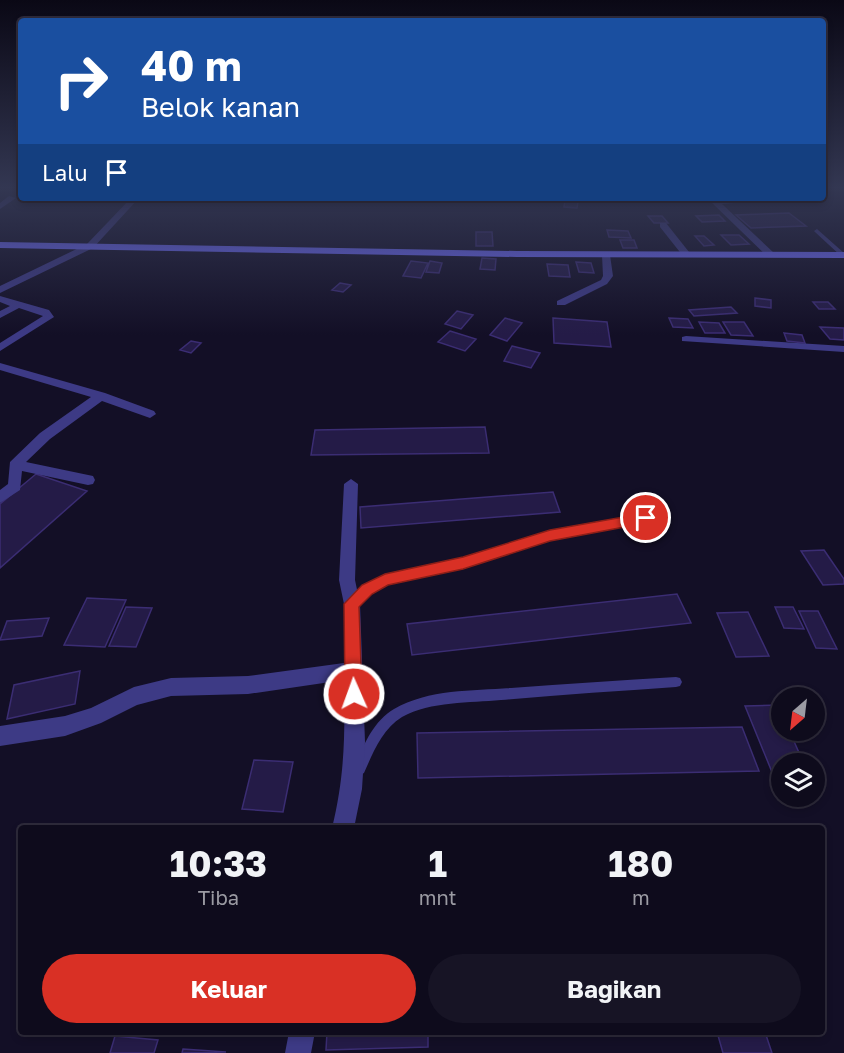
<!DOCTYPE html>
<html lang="id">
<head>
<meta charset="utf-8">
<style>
	:root { --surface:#0e0b1c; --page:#171425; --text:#f1f3f6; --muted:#9b9ba3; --line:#2e2b3b; --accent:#d93025 }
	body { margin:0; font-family:"Golos Text",sans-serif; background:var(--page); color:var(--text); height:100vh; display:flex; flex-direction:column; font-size:22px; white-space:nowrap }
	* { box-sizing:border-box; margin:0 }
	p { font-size:20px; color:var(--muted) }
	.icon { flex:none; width:33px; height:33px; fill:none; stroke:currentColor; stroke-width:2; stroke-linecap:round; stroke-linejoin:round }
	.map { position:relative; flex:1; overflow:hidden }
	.panel { position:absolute; left:18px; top:825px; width:807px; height:210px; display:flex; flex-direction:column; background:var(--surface); border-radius:6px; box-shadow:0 3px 9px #0003,0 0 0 2px var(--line) }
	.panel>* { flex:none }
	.banner { position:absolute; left:18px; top:18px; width:808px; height:183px; border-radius:6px; box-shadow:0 3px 9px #0003,0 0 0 2px var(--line); background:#1a4fa0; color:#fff; overflow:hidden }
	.needle { width:39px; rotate:208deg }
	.tools { position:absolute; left:771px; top:687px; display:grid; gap:12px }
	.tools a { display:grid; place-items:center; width:54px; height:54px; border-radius:50%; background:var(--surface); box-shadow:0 3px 9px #0003,0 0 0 2px var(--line); font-size:30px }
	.pin { position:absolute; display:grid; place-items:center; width:51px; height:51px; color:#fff; margin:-26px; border:3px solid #fff; border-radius:50%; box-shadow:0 2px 6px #0007 }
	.me { position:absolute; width:66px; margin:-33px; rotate:358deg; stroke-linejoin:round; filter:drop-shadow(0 0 4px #0008) }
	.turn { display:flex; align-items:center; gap:21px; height:126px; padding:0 24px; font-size:27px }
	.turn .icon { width:78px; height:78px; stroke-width:2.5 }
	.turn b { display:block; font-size:42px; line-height:51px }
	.then { display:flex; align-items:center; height:57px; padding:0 24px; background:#0003; gap:12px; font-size:22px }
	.eta { display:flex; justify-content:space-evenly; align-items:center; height:102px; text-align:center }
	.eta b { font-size:36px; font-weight:700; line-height:42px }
	.cta { display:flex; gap:12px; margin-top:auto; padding:12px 24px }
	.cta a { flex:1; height:69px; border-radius:36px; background:var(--accent); color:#fff; font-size:24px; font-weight:700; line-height:69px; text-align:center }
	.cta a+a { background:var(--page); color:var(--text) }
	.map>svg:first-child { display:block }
	.building { fill:#241b47; stroke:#3b2d73; stroke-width:1.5 }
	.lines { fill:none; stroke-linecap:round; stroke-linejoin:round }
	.lane { fill:#3d3a85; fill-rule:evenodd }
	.street { fill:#3d3a85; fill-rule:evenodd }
	.secondary { fill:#6f6bff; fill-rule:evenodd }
	.route { fill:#d93025; stroke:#8d1f18; stroke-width:1.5 }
</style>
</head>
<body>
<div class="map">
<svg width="844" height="1053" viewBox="0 0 844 1053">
	<rect width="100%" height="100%" fill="#130f26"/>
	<!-- building -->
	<path class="building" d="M 565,200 L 578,202 L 577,208 L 564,207 Z
		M 789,213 L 806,226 L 751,228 L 736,215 Z
		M 719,215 L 725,221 L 702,222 L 696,216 Z
		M 648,216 L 662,216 L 668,223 L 654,223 Z
		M 607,230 L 628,231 L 631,238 L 609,237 Z
		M 476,232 L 492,232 L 493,246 L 476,246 Z
		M 721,235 L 739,235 L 749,244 L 731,245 Z
		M 695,236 L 704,236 L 714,245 L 704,246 Z
		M 620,240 L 634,240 L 637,248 L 623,248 Z
		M 482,258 L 496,259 L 495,270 L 480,269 Z
		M 411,261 L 428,263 L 421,278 L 403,276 Z
		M 430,261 L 442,263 L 439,273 L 426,272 Z
		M 576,262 L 591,263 L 594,273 L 579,272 Z
		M 547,264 L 568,265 L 570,277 L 549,276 Z
		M 340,283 L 351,285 L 343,292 L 332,290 Z
		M 755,298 L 771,300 L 771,308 L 755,306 Z
		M 813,302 L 828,302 L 835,309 L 819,309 Z
		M 731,307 L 737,313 L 694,316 L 689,310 Z
		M 457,311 L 473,315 L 461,329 L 445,324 Z
		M 505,318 L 522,323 L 507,341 L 490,335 Z
		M 553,318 L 607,322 L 611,347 L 554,343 Z
		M 669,318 L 688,319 L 693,328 L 673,327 Z
		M 699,322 L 719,323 L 725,333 L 705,333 Z
		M 723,322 L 744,322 L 753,336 L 731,335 Z
		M 820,327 L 844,328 L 844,340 L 830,339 Z
		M 450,331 L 476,339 L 465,351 L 438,342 Z
		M 784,333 L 802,335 L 805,343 L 787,341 Z
		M 191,341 L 201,343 L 191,353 L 180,350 Z
		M 512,346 L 540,353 L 531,368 L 504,361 Z
		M 485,427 L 489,453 L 311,455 L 315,430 Z
		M 36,474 L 87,491 L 0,568 L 0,504 Z
		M 553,492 L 560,512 L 361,528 L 360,507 Z
		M 824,550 L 844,579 L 844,584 L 823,585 L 801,551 Z
		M 677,594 L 691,623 L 412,655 L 407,624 Z
		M 87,598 L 126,600 L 105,647 L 64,645 Z
		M 126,607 L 152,608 L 136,647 L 109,646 Z
		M 775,607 L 793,607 L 804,629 L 784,628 Z
		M 799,611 L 818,611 L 837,649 L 816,648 Z
		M 748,612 L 769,656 L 736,657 L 717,613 Z
		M 49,618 L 42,636 L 0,640 L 7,621 Z
		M 80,671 L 75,704 L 7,719 L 14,685 Z
		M 778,705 L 782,713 L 782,730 L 789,730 L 804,764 L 782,764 L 782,777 L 774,777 L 745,706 Z
		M 742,727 L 759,771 L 418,778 L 417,733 Z
		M 254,760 L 293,762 L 283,812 L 242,809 Z
		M 327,1032 L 428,1032 L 428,1047 L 326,1050 Z
		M 717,1032 L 765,1032 L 772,1053 L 723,1053 Z
		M 115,1036 L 158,1040 L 154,1053 L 110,1053 Z
		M 183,1049 L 226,1052 L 182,1053 Z"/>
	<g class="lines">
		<!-- lane -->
		<path class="lane" d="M 817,229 L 844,253 L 844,256 L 841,256 L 815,232 L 814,231 Z
			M 646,515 L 650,518 L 649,520 L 550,540 L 463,567 L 387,584 L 370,593 L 356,607 L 352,608 L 348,607 L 347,604 L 364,587 L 385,576 L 463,559 L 550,532 Z
			M 676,677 L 680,678 L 682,682 L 680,686 L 676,687 C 618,691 560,695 501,700 C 470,703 431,701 402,717 C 382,729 373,753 364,773 L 360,775 L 356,773 L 354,769 C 362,748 373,721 394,709 C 429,689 473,691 511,688 C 566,684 621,680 676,677 Z"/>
		<!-- street -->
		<path class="street" d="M 9,196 L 16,198 L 0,209 L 0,203 Z
			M 131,198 L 139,198 L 93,248 L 0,293 L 0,286 L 87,244 Z
			M 707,198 L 778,198 L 774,200 L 722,204 L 774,253 L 774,257 L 768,257 Z
			M 660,223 L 666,223 L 689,252 L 689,256 L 683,256 L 660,227 Z
			M 606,252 L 610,255 L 613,276 L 607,284 L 565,305 L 557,305 L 557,301 L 601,280 L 603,276 L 602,255 Z
			M 0,296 L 49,310 L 54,317 L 0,351 L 0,343 L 43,316 L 19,308 L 0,318 L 0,311 L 10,306 L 0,302 Z
			M 686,336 L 844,346 L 844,352 L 682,341 L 682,337 Z
			M 0,363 L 105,393 L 154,411 L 156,414 L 150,418 L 102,401 L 50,439 L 26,462 L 93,476 L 95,480 L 93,484 L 88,485 L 22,471 L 20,490 L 0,503 L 0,490 L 8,484 L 10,462 L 40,433 L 91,397 L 0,370 Z
			M 351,479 L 358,484 L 355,580 L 360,604 L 365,742 L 362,789 L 354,828 L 332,828 C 345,775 345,734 344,680 L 248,694 L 171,696 L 137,705 L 101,723 L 65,736 L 0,746 L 0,726 L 65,716 L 91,708 L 134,687 L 171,678 L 248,676 L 344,663 L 344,604 L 339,580 L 344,484 Z
			M 289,1032 L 315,1032 L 311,1053 L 285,1053 Z"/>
		<!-- secondary -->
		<path class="secondary" d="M 0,242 L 517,251 L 844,252 L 844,258 L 517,257 L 0,248 Z"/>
	</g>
	<!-- sky -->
	<linearGradient id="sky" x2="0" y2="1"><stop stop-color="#0a0815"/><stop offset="0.56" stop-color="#333752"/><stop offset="1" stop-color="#333752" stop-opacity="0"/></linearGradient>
	<rect width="844" height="335" fill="url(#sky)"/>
	<!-- route -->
	<path class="route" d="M 646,513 L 653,518 L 651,522 L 550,541 L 463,569 L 388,585 L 372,594 L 359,607 L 362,694 L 360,700 L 354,703 L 348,700 L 345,694 L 344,604 L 362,585 L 385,574 L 463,557 L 550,530 Z"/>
</svg>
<div class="tools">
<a><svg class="needle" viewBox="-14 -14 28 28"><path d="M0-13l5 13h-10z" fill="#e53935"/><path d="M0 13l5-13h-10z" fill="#9b9ba3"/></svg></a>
<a><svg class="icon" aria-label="layers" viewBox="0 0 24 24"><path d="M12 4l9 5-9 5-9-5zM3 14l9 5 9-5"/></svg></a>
</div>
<div class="pin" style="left:646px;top:518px;background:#d93025"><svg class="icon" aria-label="arrive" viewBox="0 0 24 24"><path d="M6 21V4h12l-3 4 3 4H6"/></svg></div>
<svg class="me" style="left:354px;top:694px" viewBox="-20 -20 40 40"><circle r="17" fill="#d93025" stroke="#fff" stroke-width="3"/><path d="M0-11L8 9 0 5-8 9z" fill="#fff"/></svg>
<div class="banner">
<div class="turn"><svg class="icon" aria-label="right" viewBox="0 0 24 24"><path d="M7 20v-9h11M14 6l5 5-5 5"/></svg><div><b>40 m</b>Belok kanan</div></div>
<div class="then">Lalu<svg class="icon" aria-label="arrive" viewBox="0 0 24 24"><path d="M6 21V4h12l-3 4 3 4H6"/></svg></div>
</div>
<section class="panel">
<div class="eta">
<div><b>10:33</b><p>Tiba</p></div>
<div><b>1</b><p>mnt</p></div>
<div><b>180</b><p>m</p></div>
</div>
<div class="cta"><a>Keluar</a><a>Bagikan</a></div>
</section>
</div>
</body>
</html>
